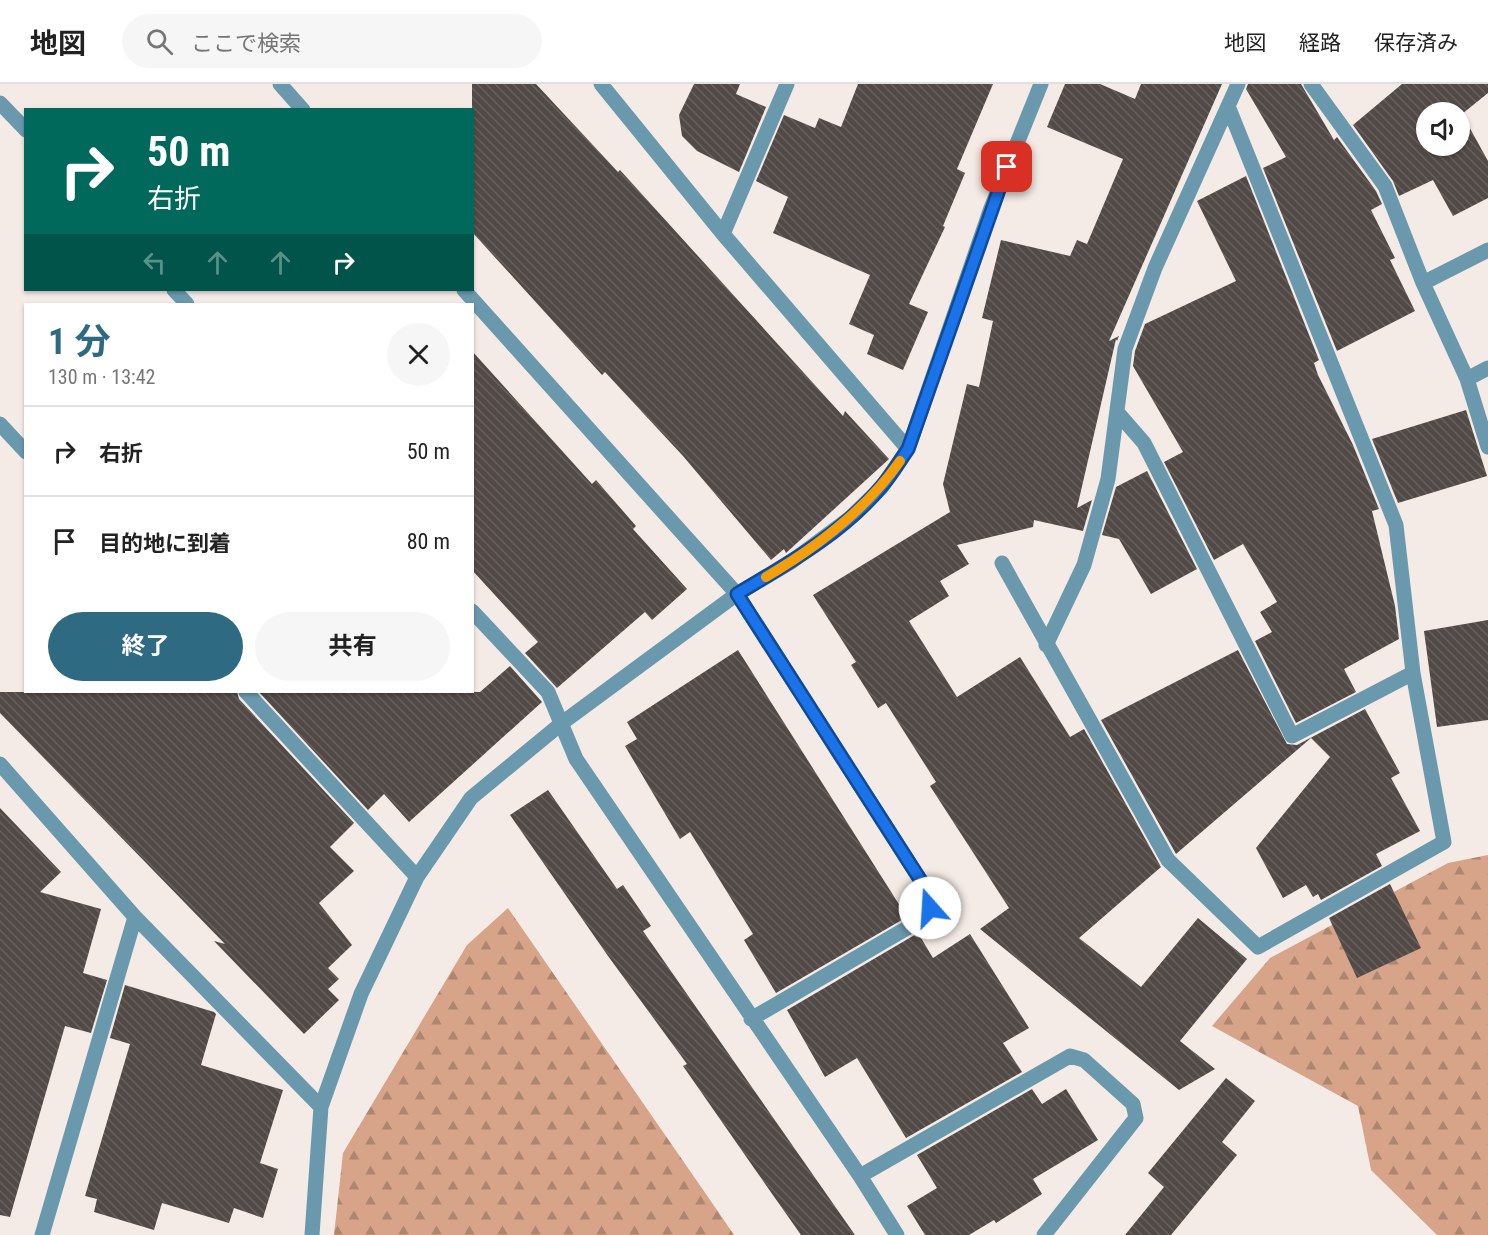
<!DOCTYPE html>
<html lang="ja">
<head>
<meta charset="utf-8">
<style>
	:root { --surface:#fff; --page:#f6f6f6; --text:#222; --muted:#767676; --line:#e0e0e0; --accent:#2e6a82 }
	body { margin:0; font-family:"Roboto Condensed","Noto Sans JP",sans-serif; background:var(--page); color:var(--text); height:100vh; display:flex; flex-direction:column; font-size:22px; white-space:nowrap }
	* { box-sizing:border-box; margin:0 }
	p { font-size:20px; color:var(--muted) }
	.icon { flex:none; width:33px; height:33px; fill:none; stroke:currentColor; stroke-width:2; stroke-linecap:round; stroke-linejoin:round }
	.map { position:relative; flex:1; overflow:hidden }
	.panel { position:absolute; left:24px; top:219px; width:450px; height:390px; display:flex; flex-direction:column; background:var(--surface); border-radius:0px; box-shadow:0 2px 4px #0004 }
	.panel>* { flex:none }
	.hud { position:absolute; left:24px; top:24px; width:450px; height:183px; border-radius:0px; box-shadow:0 2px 4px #0004; background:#00695c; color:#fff; overflow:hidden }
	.tools { position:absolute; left:1416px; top:18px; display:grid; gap:12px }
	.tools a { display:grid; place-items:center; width:54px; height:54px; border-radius:50%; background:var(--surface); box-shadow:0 2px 4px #0004; font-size:30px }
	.pin { position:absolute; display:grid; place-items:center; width:51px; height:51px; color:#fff; margin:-26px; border-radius:12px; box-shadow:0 3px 9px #0006 }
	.me { position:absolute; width:66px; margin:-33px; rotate:341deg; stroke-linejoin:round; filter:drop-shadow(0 0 4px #0008) }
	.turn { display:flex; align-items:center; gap:21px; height:126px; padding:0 24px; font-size:27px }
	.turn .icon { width:78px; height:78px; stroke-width:2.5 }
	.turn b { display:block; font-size:42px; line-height:51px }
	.lanes { display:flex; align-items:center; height:57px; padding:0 24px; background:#0003; justify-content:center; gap:30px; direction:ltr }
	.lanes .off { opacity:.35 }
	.round { display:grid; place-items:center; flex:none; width:63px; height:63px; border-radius:32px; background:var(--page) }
	.headline { display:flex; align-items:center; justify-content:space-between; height:102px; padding:0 24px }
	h1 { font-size:36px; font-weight:700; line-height:45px; color:var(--accent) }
	.primary-button { display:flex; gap:12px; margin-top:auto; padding:12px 24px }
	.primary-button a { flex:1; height:69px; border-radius:36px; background:var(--accent); color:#fff; font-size:24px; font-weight:700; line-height:69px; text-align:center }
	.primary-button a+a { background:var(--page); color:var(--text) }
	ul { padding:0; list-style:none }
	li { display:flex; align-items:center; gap:18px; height:90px; padding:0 24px; border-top:2px solid var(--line) }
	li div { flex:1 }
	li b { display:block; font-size:22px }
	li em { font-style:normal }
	header { display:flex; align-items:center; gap:36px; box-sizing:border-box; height:84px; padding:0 30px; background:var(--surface); border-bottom:2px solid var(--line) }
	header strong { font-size:28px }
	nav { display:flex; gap:33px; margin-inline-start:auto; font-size:21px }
	.search { width:420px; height:54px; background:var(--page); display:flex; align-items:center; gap:15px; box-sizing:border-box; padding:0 21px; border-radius:33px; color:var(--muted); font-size:22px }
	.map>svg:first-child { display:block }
	.forest { fill:url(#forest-firs) }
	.building { fill:url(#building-back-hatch); fill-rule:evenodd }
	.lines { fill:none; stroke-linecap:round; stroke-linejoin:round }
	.minor { stroke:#6a99ad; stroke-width:15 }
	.route-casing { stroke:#114b97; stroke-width:15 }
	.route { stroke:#1a73e8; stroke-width:10 }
	.slow { stroke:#f59e0b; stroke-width:10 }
</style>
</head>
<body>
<header>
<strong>地図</strong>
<div class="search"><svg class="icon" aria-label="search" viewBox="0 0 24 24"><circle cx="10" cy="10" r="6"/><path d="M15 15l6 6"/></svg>ここで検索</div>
<nav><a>地図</a><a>経路</a><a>保存済み</a></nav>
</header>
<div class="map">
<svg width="1488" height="1151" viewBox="0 0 1488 1151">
	<defs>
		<pattern id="forest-firs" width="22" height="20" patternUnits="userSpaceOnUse" patternTransform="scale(1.5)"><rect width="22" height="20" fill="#d7a489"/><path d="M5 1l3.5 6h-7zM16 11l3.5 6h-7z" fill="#ae856f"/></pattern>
		<pattern id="building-back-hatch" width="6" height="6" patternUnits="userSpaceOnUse" patternTransform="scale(1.5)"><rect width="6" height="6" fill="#524a46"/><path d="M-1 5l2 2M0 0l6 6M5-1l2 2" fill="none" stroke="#67605d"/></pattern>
	</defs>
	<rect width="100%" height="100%" fill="#f5ebe6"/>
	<!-- forest -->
	<path class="forest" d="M 1488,771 L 1488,1151 L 1437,1151 L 1371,1086 L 1358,1022 L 1212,942 L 1270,874 L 1448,779 Z
		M 508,824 L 717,1126 L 734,1151 L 334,1151 L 343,1069 L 467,861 Z"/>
	<!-- building -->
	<path class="building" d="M 472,0 L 536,0 L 618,88 L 620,86 L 843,332 L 845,327 L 889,375 L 786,469 L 784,465 L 771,476 L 683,372 L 605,288 L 602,291 L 472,148 Z
		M 694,0 L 740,0 L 736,10 L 766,23 L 739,88 L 697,67 L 682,52 L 679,31 Z
		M 858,0 L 993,0 L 957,85 L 965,89 L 943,142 L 945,143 L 909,220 L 928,228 L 903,286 L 867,270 L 874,251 L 849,240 L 870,191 L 773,149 L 788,113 L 756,97 L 784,31 L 815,44 L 819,34 L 841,43 Z
		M 1065,0 L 1100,0 L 1135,15 L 1141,0 L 1222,0 L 1109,257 L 1119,252 L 1117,257 L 1116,255 L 1077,424 L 1092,416 L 1083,447 L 1034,436 L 1033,443 L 957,461 L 969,480 L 940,497 L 949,512 L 909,537 L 957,613 L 1020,573 L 1070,653 L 1084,645 L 1161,783 L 1079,854 L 1141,903 L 1198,834 L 1247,875 L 1180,957 L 1215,985 L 1179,1006 L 980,845 L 1009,824 L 930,702 L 936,698 L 886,619 L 878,624 L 851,581 L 856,578 L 813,511 L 950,428 L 943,400 L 967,300 L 979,303 L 993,237 L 982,234 L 1001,156 L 1070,172 L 1077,156 L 1087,160 L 1123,75 L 1047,43 Z
		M 1248,0 L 1301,0 L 1334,56 L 1337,53 L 1376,107 L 1382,120 L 1371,126 L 1395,174 L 1390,176 L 1415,227 L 1337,267 L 1263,84 L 1286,73 L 1246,5 Z
		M 1402,0 L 1488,0 L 1488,9 L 1462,30 L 1488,77 L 1488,114 L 1453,132 L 1433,96 L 1399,112 L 1393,97 L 1353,41 ZM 1426,28 L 1460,28 L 1460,62 L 1426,62 Z
		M 1246,92 L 1319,276 L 1314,279 L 1318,291 L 1353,361 L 1379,425 L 1372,427 L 1395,522 L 1399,555 L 1344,585 L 1356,608 L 1296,639 L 1255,557 L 1272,548 L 1260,528 L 1277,518 L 1243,460 L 1214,476 L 1164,378 L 1183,368 L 1133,282 L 1135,267 L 1145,240 L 1236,197 L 1197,117 Z
		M 472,267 L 592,400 L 596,396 L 636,442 L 633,445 L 687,505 L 652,536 L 645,528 L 557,604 L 525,569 L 538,558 L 472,486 Z
		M 1466,326 L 1487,392 L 1398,419 L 1372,355 Z
		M 1147,387 L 1197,485 L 1151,510 L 1119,455 L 1102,451 L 1116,403 Z
		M 1488,536 L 1488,636 L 1437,643 L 1424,547 Z
		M 738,566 L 907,833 L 776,909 L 744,856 L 753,850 L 690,748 L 680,755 L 625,662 L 637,655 L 627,638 Z
		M 1238,566 L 1287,660 L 1297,661 L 1365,625 L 1400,689 L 1391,694 L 1420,747 L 1376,770 L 1382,782 L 1321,816 L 1318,810 L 1313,813 L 1306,801 L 1283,814 L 1256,764 L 1330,673 L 1311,654 L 1176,770 L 1101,636 Z
		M 510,582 L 542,618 L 409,738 L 384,710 L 368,726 L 259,608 L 480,608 Z
		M 0,608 L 237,608 L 239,615 L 354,739 L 330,763 L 354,787 L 319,819 L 352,861 L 328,884 L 339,895 L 328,905 L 339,916 L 304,950 L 214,857 L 225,860 L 0,629 Z
		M 548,706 L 617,805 L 623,801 L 651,842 L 643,847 L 855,1151 L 801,1151 L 754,1084 L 683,982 L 687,980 L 608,872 L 510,731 Z
		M 0,724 L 61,788 L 40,808 L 101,825 L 83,889 L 107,896 L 91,949 L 65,942 L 10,1133 L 0,1131 Z
		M 1390,800 L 1421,864 L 1357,894 L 1329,834 Z
		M 918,849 L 933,874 L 970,850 L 1029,944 L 1003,959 L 1022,988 L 906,1054 L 857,974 L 825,993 L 787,926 Z
		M 125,901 L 214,928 L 216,930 L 201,981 L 283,1006 L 260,1079 L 278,1085 L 263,1134 L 234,1124 L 229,1139 L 162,1119 L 154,1146 L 94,1128 L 97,1115 L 85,1112 L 130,960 L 110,954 Z
		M 1226,994 L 1255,1017 L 1222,1058 L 1237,1071 L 1171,1151 L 1125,1151 L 1164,1103 L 1148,1089 Z
		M 1032,1005 L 1042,1020 L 1066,1005 L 1098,1056 L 1033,1095 L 1042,1110 L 996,1139 L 994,1136 L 969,1151 L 925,1151 L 907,1122 L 937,1104 L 917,1071 Z"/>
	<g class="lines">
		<!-- minor -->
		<path class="minor" d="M 280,0 L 303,26
			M 601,0 L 723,150 L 908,365
			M 1311,0 L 1385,102 L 1423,199 L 1467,295 L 1488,363
			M 0,19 L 26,46
			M 723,150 L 787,0
			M 1423,199 L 1488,166
			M 174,206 L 187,220
			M 464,206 L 737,510 L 923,800 L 930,824 L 914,840 L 751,935
			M 1467,295 L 1488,284
			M 1117,328 L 1144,359 L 1292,652 L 1413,589
			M 0,340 L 26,368
			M 1002,479 L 1168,776 L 1258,863 L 1444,758 L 1413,589 L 1396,441 L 1228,22
			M 472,527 L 548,608 L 576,675 L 860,1092 L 897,1151
			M 1046,561 L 1084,481 L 1108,395 L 1125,265 L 1155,184 L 1238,0
			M 246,608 L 417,793
			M 0,680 L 135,833 L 321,1023
			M 860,1092 L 1070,972 L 1084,976 L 1133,1020 L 1136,1034 L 1044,1151
			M 42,1151 L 135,833
			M 312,1151 L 321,1023 L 361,910 L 417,793 L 471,714 L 562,639 L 737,510 L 791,478 L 850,434 L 881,404 L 908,365 L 991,124 L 1041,0"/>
	</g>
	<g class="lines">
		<defs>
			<path id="route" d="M 930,824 L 923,800 L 737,510 C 787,480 843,449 881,403 C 891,392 899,378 908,365 L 1007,83"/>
		</defs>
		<!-- route casing -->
		<use href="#route" class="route-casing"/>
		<!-- route -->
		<use href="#route" class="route"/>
		<!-- slow -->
		<path class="slow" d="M 766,493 C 817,463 866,426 900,377"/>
	</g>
</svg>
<div class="tools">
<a><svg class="icon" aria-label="sound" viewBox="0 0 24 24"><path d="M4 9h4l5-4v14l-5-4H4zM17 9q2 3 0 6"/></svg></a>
</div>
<div class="pin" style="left:1007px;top:83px;background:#d93025"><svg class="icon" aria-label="arrive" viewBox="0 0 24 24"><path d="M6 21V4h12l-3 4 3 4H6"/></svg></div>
<svg class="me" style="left:930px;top:824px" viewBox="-20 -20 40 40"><circle r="19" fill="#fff"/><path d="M0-13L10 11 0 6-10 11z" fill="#1a73e8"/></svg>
<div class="hud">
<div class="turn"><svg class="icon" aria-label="right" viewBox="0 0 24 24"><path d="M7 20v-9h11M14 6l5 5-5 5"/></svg><div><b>50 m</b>右折</div></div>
<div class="lanes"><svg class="icon off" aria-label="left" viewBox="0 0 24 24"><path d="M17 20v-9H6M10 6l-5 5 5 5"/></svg><svg class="icon off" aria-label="ahead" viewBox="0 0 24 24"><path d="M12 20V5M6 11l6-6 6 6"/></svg><svg class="icon off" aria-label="ahead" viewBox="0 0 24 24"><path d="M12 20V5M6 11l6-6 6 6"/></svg><svg class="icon" aria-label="right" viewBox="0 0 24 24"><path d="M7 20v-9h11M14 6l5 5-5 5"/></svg></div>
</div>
<section class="panel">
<div class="headline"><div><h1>1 分</h1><p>130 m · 13:42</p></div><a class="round"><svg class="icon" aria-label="close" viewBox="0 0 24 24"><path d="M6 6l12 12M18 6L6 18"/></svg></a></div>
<ul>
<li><svg class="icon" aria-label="right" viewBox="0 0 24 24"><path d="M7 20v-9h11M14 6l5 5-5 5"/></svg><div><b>右折</b></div><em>50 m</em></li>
<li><svg class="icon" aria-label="arrive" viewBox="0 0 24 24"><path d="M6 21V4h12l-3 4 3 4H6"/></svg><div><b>目的地に到着</b></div><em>80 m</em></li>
</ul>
<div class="primary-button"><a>終了</a><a>共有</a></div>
</section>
</div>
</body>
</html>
